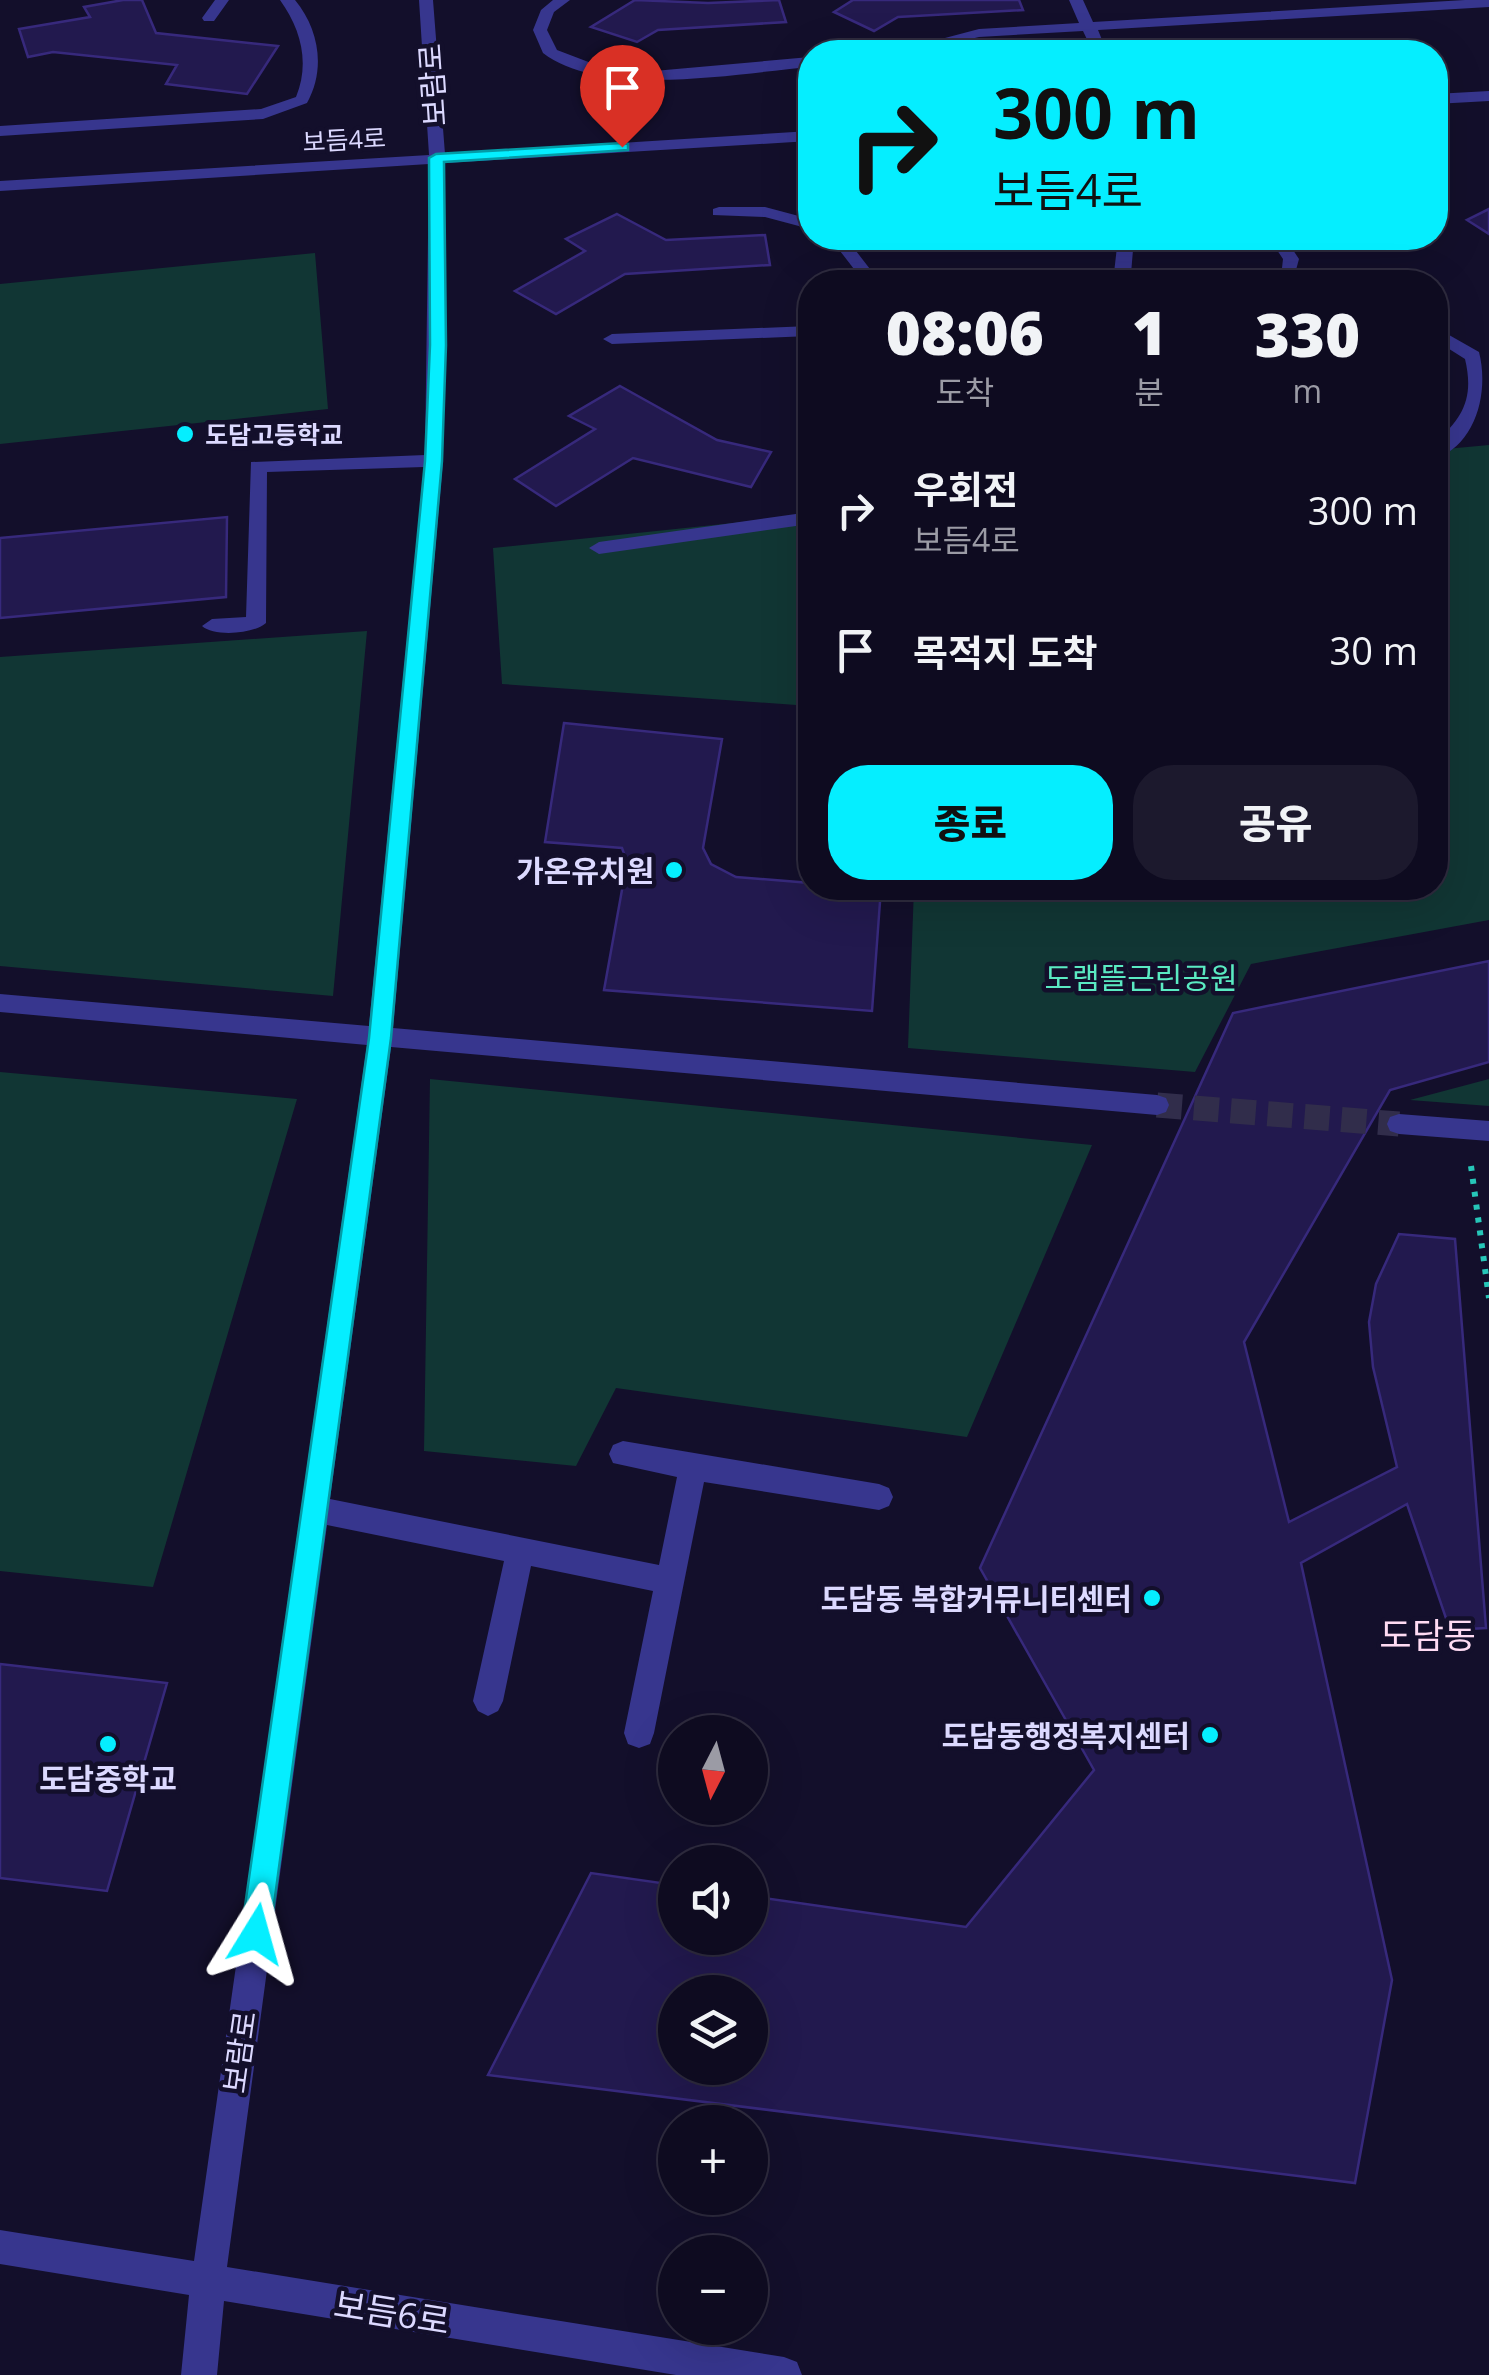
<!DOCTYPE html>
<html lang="ko">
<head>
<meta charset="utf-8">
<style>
	:root { --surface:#0e0b20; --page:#1c192d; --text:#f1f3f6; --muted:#9b9ba5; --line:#2e2b3e; --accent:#05eeff }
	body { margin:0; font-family:"Open Sans","Noto Sans KR",sans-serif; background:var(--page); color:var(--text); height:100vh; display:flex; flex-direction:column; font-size:38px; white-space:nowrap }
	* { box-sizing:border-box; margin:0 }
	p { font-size:32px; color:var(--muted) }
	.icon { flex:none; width:55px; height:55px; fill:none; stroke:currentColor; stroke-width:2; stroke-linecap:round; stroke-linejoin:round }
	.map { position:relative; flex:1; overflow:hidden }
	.panel { position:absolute; left:798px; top:270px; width:650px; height:630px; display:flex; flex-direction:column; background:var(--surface); border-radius:40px; box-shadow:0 10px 40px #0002,0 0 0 2px var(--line) }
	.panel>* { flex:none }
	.banner { position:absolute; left:798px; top:40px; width:650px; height:210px; border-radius:40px; box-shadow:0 10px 40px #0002,0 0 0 2px var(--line); background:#05eeff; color:#111; overflow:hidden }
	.needle { width:65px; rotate:186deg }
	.buttons { position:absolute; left:658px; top:1715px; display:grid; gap:20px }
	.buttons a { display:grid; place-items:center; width:110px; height:110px; border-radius:50%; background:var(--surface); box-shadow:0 10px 40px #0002,0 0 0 2px var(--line); font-size:50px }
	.pin { position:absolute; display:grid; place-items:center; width:85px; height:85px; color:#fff; margin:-102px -42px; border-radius:50% 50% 50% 0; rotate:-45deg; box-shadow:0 0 10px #0007 }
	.pin .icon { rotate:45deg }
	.me { position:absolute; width:110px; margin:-55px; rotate:8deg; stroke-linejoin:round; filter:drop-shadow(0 0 8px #0008) }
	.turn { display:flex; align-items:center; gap:35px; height:210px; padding:0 30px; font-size:45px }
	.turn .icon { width:130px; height:130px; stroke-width:2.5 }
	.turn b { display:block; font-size:70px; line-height:85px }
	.eta { display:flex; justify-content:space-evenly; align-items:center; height:170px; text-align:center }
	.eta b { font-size:60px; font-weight:800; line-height:70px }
	.primary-button { display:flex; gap:20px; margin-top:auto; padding:20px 30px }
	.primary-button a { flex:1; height:115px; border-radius:40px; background:var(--accent); color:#111; font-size:40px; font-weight:800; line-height:115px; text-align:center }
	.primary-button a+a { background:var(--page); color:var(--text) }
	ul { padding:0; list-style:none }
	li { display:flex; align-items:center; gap:30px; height:140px; padding:0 30px }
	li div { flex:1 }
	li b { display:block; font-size:38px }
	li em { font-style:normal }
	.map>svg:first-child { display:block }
	.green { fill:#113634 }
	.building { fill:#22194e; stroke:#37297c; stroke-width:2.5; fill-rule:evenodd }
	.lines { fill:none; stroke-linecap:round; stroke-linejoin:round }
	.minor-tunnel { stroke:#312d4b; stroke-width:25; stroke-dasharray:25 12; stroke-linecap:butt }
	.path { stroke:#26c6b8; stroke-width:6; stroke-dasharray:5 8; stroke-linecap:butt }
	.minor { fill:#37368e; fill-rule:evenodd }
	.route { fill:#05eeff; stroke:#039ba6; stroke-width:2.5 }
	.poi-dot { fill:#05eeff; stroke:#130f2b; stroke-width:4 }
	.labels { text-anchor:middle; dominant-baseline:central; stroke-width:9; stroke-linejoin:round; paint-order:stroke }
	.far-street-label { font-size:25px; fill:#dcd9ff; stroke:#130f2b }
	.far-poi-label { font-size:25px; font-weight:bold; fill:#dcd9ff; stroke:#130f2b; text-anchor:start }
	.street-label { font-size:30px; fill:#dcd9ff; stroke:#130f2b }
	.poi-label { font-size:30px; font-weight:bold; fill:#dcd9ff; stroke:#130f2b; text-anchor:end }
	.park-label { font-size:30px; fill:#5aeac2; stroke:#130f2b }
	.quarter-label { font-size:35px; fill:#ffdbf3; stroke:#130f2b }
	.near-street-label { font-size:35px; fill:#dcd9ff; stroke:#130f2b }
</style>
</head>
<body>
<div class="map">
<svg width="1489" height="2375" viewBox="0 0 1489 2375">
	<rect width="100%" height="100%" fill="#130f2b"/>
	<!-- green -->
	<path class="green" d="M 315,253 L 328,409 L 0,444 L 0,284 Z
		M 1489,445 L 1489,920 L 1251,964 L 1195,1072 L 908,1048 L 914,888 L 1435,888 L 1435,450 Z
		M 810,515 L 810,706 L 502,684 L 493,548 Z
		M 367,631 L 333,996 L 0,966 L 0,657 Z
		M 0,1072 L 297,1099 L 153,1587 L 0,1571 Z
		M 430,1079 L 1092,1145 L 967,1437 L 616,1388 L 576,1466 L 424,1451 Z
		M 1489,1079 L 1489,1106 L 1410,1100 Z"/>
	<!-- building -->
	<path class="building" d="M 123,0 L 142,0 L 156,33 L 278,46 L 247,94 L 166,84 L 177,65 L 53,52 L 28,57 L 19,29 L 90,17 L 84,7 Z
		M 635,0 L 708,3 L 779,0 L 786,22 L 658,30 L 637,42 L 591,27 Z
		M 853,0 L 1019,0 L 1023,10 L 898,17 L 874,31 L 834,12 Z
		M 1489,209 L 1489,234 L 1467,220 Z
		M 617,214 L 666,240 L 765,235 L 770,265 L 625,274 L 556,314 L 515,291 L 585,251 L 566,239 Z
		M 620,386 L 717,440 L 771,452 L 751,487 L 633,458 L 556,506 L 515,479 L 595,429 L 569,416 Z
		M 227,517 L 226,597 L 0,618 L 0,538 Z
		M 564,723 L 722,739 L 703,848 L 711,864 L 736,877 L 810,883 L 810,888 L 881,888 L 872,1011 L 604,990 L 627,862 L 622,848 L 545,842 Z
		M 1489,961 L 1489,1062 L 1390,1090 L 1244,1342 L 1289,1522 L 1397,1467 L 1373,1367 L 1369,1322 L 1376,1284 L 1399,1234 L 1455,1239 L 1486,1628 L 1450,1630 L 1407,1504 L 1301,1563 L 1392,1980 L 1355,2183 L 488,2075 L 591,1873 L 675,1885 L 675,1938 L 750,1938 L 750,1896 L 966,1927 L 1094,1770 L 980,1568 L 1233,1013 ZM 675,1992 L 750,1992 L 750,2068 L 675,2068 Z
		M 0,1664 L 167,1683 L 107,1891 L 0,1878 Z"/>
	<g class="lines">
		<!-- minor-tunnel -->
		<path class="minor-tunnel" d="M 1157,1105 L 1399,1124"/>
		<!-- path -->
		<path class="path" d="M 1471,1166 L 1489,1298"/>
		<!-- minor -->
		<path class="minor" d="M 215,0 L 229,0 L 214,21 L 204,21 L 202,18 Z
			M 280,0 L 295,0 C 319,29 326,69 307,103 L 263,119 L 0,136 L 0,126 L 261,109 L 296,97 C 310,63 301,29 280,0 Z
			M 419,0 L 433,0 L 445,154 L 810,131 L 810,141 L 445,163 L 443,461 L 393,1028 L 1157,1095 L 1166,1098 L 1169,1105 L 1166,1112 L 1157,1115 L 391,1047 L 330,1499 L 659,1565 L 677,1477 L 613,1463 L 609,1454 L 613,1445 L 623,1441 L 879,1484 L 889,1488 L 893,1497 L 889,1506 L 879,1510 L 704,1482 L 654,1733 L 650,1744 L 639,1748 L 628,1744 L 624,1733 L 653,1591 L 531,1566 L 503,1701 L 498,1711 L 488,1716 L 478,1711 L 473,1701 L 504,1561 L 327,1525 L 227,2267 L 784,2357 L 797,2362 L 802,2375 L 676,2375 L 224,2301 L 217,2375 L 181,2375 L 189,2295 L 0,2264 L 0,2230 L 194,2261 L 367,1045 L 0,1012 L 0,994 L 369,1026 L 424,467 L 267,472 L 266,623 C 254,634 214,637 202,626 L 212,619 L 246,617 L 251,462 L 425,455 L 429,164 L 0,191 L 0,181 L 429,155 Z
			M 553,0 L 570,0 L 554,12 L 547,30 L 557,50 L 599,66 L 654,71 L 810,57 L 810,67 C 739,73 602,99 543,53 L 533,30 L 541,10 Z
			M 1069,0 L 1083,0 L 1093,22 L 1465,0 L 1489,0 L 1489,7 L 1098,30 L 1107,52 L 1093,52 L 1083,31 L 979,37 L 917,52 L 892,52 L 979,29 L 1079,23 Z
			M 1489,91 L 1489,101 L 1435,104 L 1435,94 Z
			M 719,207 L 765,207 L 810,219 L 810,229 L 765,217 L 713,215 L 713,209 Z
			M 830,238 L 846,238 L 880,282 L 864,282 Z
			M 1118,238 L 1134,238 L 1131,274 L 1124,282 L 1107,282 L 1114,273 Z
			M 1269,238 L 1285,238 L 1299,259 L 1296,270 L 1321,282 L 1298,282 L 1281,277 L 1283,259 Z
			M 810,326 L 810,336 L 612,344 L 603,339 L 612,334 Z
			M 1435,327 L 1479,352 C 1489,391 1477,444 1435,459 L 1435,443 C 1464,417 1474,397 1465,359 L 1435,340 Z
			M 810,512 L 810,524 L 599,554 L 589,548 L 599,542 Z
			M 1399,1114 L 1489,1121 L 1489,1141 L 1399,1134 L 1390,1131 L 1387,1124 L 1390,1117 Z"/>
	</g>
	<!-- route -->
	<path class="route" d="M 622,143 L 628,144 L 628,150 L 444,162 L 446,345 L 442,461 L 391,1038 L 270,1934 L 266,1944 L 256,1949 L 245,1944 L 241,1934 L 369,1038 L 425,461 L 430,345 L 429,158 L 436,154 Z"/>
	<!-- markers -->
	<g class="poi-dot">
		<circle cx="185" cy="434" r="10"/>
		<circle cx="674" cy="870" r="10"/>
		<circle cx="1152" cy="1598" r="10"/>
		<circle cx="1210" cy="1735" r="10"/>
		<circle cx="108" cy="1744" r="10"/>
	</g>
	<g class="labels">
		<!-- far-street labels -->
		<g class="far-street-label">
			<text transform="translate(344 139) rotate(-3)">보듬4로</text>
		</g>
		<!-- far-poi labels -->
		<g class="far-poi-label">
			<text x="205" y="434">도담고등학교</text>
		</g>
		<!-- street labels -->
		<g class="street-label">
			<text transform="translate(432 85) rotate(-94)">보람로</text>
			<text transform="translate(239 2052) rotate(-82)">보람로</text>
		</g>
		<!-- poi labels -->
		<g class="poi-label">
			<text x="654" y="870">가온유치원</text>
			<text x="1132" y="1598">도담동 복합커뮤니티센터</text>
			<text x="1190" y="1735">도담동행정복지센터</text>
			<text x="108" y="1778" text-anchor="middle">도담중학교</text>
		</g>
		<!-- park labels -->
		<g class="park-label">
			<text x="1141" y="977">도램뜰근린공원</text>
		</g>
		<!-- quarter labels -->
		<g class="quarter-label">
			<text x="1428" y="1634">도담동</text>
		</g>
		<!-- near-street labels -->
		<g class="near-street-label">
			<text transform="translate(392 2312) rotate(9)">보듬6로</text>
		</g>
	</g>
</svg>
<div class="buttons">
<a><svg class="needle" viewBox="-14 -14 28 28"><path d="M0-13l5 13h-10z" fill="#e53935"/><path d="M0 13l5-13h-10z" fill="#9b9ba5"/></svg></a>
<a><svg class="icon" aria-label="sound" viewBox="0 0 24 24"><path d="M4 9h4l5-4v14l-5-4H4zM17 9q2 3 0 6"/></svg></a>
<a><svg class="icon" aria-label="layers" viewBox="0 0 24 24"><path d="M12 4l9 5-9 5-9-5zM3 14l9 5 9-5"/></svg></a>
<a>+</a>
<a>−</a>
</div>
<div class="pin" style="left:622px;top:147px;background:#d93025"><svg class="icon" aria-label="arrive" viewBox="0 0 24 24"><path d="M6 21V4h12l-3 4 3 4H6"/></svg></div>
<svg class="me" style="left:256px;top:1934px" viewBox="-20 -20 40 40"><path d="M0-17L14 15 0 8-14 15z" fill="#05eeff" stroke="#fff" stroke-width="4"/></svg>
<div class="banner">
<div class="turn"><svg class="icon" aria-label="right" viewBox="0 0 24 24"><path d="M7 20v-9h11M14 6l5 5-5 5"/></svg><div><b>300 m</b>보듬4로</div></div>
</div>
<section class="panel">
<div class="eta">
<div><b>08:06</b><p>도착</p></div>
<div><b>1</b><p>분</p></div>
<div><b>330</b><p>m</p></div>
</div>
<ul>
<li><svg class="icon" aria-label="right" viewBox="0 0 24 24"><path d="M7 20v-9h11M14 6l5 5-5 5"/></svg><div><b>우회전</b><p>보듬4로</p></div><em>300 m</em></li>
<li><svg class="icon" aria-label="arrive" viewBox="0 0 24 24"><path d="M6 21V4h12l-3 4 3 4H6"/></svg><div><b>목적지 도착</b></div><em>30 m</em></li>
</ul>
<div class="primary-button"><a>종료</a><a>공유</a></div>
</section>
</div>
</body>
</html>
